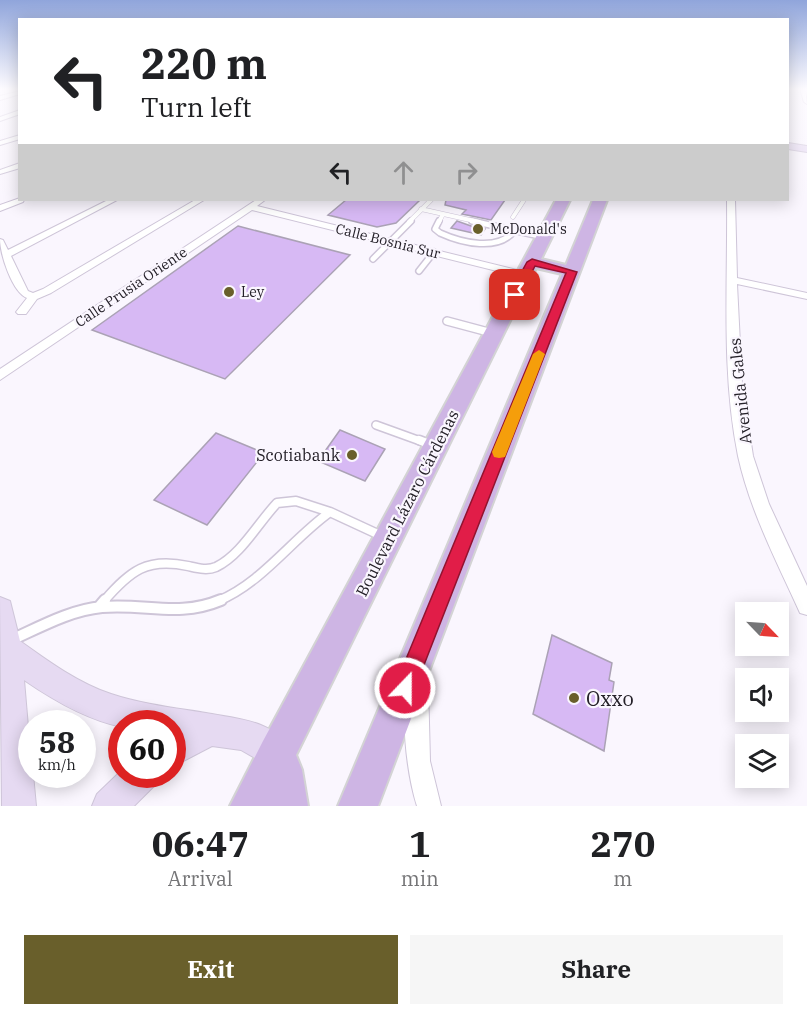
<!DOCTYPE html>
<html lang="en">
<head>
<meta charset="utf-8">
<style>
	:root { --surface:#fff; --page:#f6f6f6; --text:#202124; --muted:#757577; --accent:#695f2b }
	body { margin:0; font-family:"IBM Plex Serif",serif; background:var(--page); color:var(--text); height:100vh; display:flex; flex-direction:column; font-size:22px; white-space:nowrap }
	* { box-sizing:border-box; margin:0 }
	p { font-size:20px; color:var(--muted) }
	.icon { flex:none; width:33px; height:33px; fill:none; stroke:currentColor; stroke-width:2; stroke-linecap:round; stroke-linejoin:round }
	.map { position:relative; height:806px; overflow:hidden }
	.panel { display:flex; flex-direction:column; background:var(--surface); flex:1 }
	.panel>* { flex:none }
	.guide { position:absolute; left:18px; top:18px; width:771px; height:183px; border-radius:0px; box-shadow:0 3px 15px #0003; background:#fff; color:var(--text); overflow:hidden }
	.needle { width:39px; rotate:115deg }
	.controls { position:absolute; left:735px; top:602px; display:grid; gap:12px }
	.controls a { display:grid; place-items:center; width:54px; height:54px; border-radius:0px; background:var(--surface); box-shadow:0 3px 15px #0003; font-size:30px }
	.speed { position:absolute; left:18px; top:710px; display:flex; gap:12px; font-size:30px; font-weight:700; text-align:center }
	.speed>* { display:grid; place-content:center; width:78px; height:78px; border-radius:50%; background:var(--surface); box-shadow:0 3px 15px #0003; line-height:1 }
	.speed small { font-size:15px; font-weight:400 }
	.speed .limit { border:9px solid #d22; background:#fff; color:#111 }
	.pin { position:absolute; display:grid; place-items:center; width:51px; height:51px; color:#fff; margin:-26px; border-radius:12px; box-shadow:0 3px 9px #0006 }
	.me { position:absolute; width:66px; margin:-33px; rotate:22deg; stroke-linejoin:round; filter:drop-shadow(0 0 4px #0008) }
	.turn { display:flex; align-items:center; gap:21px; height:126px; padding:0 24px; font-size:27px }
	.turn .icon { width:78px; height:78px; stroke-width:2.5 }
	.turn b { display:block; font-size:42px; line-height:51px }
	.lanes { display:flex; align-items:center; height:57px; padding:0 24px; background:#0003; justify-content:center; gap:30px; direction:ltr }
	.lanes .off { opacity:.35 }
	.eta { display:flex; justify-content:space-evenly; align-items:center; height:102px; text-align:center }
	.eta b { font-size:36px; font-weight:700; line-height:42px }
	.action { display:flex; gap:12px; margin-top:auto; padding:12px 24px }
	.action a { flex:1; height:69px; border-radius:0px; background:var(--accent); color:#fff; font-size:24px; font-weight:700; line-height:69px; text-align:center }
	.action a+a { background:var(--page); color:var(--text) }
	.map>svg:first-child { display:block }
	.building { fill:#d7b9f4; stroke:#aba2b5; stroke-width:1.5 }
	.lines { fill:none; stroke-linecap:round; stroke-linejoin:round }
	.lane-far4-casing { stroke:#cec5d8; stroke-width:5 }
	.lane-far3-casing { stroke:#cec5d8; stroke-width:8 }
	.lane-far2-casing { stroke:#cec5d8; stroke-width:10 }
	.lane-far1-casing { stroke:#cec5d8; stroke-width:11 }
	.lane-casing { stroke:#cec5d8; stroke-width:14 }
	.street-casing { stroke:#cec5d8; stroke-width:2 }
	.secondary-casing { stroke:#cec5d8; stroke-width:2 }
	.primary-casing { stroke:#d3d3d4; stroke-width:4 }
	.lane-far4 { stroke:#fff; stroke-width:4 }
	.lane-far3 { stroke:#fff; stroke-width:5 }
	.lane-far2 { stroke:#fff; stroke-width:7 }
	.lane-far1 { stroke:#fff; stroke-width:8 }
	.lane { stroke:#fff; stroke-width:10 }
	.street { fill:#fff; fill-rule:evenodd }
	.secondary { fill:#e6daf2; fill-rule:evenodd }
	.primary { fill:#ceb5e4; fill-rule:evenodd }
	.route { fill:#e11d48; stroke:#92132f; stroke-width:1.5 }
	.slow { fill:#f59e0b }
	.poi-dot { fill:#695f2b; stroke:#faf6fe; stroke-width:2 }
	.labels { text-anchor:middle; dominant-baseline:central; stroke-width:4.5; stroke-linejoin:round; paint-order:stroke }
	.far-poi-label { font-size:14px; fill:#252129; stroke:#faf6fe; text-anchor:start }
	.far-street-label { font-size:14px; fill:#252129; stroke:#faf6fe }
	.street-label { font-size:16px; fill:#252129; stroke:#faf6fe }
	.poi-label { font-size:16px; fill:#252129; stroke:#faf6fe; text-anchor:end }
	.near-poi-label { font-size:20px; fill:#252129; stroke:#faf6fe; text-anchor:start }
</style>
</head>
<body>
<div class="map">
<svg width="807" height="806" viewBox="0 0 807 806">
	<rect width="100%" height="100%" fill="#faf6fe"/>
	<!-- building -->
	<path class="building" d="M 346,200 L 420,200 L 396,223 L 377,227 L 328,215 Z
		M 446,200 L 505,200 L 491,220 L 462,214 L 466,210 L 445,205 Z
		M 457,221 L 471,226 L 485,229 L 481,235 L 451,228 Z
		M 238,226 L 350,255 L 225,379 L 92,330 Z
		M 340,430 L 385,449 L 365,481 L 318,461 Z
		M 216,433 L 264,453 L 207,525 L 154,500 Z
		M 552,635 L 612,663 L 609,680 L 614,682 L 604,751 L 533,714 Z"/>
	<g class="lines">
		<defs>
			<path id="lane-far4" d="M 421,209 L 479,222
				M 513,217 L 524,200
				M 409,222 L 431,200
				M 439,222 L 443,214"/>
			<path id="lane-far3" d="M 439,221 L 435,229 L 440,233 C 462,243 499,252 515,230
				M 472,221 L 544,237
				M 373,259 L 411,221
				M 419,271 L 434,252"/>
			<path id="lane-far2" d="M 447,321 L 492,333
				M 376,425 L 423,442"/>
			<path id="lane-far1" d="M 419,440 L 432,445
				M 104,601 C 130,571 147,557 188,566 C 197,568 207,571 216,567 C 241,555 258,523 277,503 L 296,501 L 330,512
				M 218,601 C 262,583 292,539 330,512 L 384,537"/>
			<path id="lane" d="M 99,607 L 105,600
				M 11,640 C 40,627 70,610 102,607 C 146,603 178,618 221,600"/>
			<path id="street" d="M 800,89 L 805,89 L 807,104 L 804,102 Z
				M 20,91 L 20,94 L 0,100 L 0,96 Z
				M 20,110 L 20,114 L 0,121 L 0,117 Z
				M 20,135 L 20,139 L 0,145 L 0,141 Z
				M 20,163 L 20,168 L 0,174 L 0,170 Z
				M 20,198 L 24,200 L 23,202 L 0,211 L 0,205 Z
				M 108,200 L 117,200 L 11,256 L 28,291 L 33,293 L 43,289 L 195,200 L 204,200 L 51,293 L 37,299 L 26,314 L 18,314 L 16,312 L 27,298 C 12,292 0,254 0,239 L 3,240 L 8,250 Z
				M 256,200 L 265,200 L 257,206 L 529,273 L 530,275 L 525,278 L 252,210 L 0,380 L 0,369 Z
				M 727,200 L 735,200 L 737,278 L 807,293 L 807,299 L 737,284 L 742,384 L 753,456 L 769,504 L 807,586 L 807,615 L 800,613 C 777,562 750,511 738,456 C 721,372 728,285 727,200 Z
				M 418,674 L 425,677 L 428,684 L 430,761 L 441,806 L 417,806 C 407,775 398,706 411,677 Z"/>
			<path id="secondary" d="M 788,143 L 807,146 L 807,152 L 788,149 Z
				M 0,597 L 10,601 L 20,641 C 48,661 78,683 111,694 C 141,704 175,708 206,713 C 237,719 278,720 292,754 L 288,766 L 276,770 L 241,750 L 212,746 L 172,767 L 172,723 L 122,723 L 122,727 C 87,720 53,700 24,680 L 32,774 L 33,774 L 36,806 L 2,806 Z
				M 122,770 L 122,774 L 159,774 L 154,786 L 134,806 L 92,806 L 97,794 Z"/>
			<path id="primary" d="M 556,200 L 570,200 L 541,259 L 566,265 L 593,200 L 607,200 L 378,806 L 338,806 L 562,274 L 536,268 L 296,755 L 302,770 L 308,806 L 230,806 L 263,741 Z"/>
		</defs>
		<!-- lane-far4 casing -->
		<use href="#lane-far4" class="lane-far4-casing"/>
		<!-- lane-far3 casing -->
		<use href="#lane-far3" class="lane-far3-casing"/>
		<!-- lane-far2 casing -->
		<use href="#lane-far2" class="lane-far2-casing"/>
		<!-- lane-far1 casing -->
		<use href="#lane-far1" class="lane-far1-casing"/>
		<!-- lane casing -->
		<use href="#lane" class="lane-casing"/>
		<!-- street casing -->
		<use href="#street" class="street-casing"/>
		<!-- secondary casing -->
		<use href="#secondary" class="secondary-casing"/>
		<!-- primary casing -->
		<use href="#primary" class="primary-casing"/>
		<!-- lane-far4 -->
		<use href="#lane-far4" class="lane-far4"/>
		<!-- lane-far3 -->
		<use href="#lane-far3" class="lane-far3"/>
		<!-- lane-far2 -->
		<use href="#lane-far2" class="lane-far2"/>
		<!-- lane-far1 -->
		<use href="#lane-far1" class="lane-far1"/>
		<!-- lane -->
		<use href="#lane" class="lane"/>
		<!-- street -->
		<use href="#street" class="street"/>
		<!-- secondary -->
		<use href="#secondary" class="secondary"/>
		<!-- primary -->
		<use href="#primary" class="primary"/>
	</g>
	<!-- sky -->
	<linearGradient id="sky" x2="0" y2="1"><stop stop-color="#90a5db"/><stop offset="0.44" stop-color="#fdfbff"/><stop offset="1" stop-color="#fdfbff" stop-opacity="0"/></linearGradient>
	<rect width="807" height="202" fill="url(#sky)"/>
	<!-- route -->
	<path class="route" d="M 532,259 L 577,272 L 415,688 L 412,696 L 405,699 L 397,696 L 394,688 L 566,273 L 535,266 L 519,297 L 511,297 L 509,295 L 527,262 Z"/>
	<!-- slow -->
	<path class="slow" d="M 539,350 L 545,354 L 507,452 L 505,457 L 499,458 L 494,457 L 492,452 L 533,354 Z"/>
	<!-- markers -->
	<g class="poi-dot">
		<circle cx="478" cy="229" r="6"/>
		<circle cx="229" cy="292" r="6"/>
		<circle cx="352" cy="455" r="6"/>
		<circle cx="574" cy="698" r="6"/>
	</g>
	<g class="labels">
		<!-- far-poi labels -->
		<g class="far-poi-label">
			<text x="490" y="229">McDonald's</text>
			<text x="241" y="292">Ley</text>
		</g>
		<!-- far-street labels -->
		<g class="far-street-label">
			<text transform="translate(388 241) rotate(14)">Calle Bosnia Sur</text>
			<text transform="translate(131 287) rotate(-34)">Calle Prusia Oriente</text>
		</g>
		<!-- street labels -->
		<g class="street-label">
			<text transform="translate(740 391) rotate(-96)">Avenida Gales</text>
			<text transform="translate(407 503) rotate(-63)">Boulevard Lázaro Cárdenas</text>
		</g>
		<!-- poi labels -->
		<g class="poi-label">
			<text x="340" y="455">Scotiabank</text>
		</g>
		<!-- near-poi labels -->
		<g class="near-poi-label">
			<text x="586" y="698">Oxxo</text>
		</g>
	</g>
</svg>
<div class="controls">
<a><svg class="needle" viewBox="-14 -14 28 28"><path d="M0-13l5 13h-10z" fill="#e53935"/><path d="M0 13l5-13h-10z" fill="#757577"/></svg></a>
<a><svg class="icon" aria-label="sound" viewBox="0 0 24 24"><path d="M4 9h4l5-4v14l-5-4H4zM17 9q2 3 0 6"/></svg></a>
<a><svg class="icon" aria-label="layers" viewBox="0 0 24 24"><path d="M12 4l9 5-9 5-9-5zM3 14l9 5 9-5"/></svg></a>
</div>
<div class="speed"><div>58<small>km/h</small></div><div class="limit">60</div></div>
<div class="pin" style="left:515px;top:295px;background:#d93025"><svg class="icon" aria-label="arrive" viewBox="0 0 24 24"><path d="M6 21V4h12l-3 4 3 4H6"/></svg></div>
<svg class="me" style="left:405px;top:688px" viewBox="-20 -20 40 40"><circle r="17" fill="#e11d48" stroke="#fff" stroke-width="3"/><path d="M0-11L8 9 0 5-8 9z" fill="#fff"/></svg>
<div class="guide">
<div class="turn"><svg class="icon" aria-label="left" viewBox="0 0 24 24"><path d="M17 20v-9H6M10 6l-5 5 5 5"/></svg><div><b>220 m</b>Turn left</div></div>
<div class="lanes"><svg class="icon" aria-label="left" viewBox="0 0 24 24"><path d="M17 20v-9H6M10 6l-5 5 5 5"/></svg><svg class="icon off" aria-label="ahead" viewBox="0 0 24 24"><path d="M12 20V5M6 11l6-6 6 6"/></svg><svg class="icon off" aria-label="right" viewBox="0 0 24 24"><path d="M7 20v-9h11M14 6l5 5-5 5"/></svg></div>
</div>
</div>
<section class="panel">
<div class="eta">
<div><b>06:47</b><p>Arrival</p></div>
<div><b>1</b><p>min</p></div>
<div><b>270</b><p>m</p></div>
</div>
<div class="action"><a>Exit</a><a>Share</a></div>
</section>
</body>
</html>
